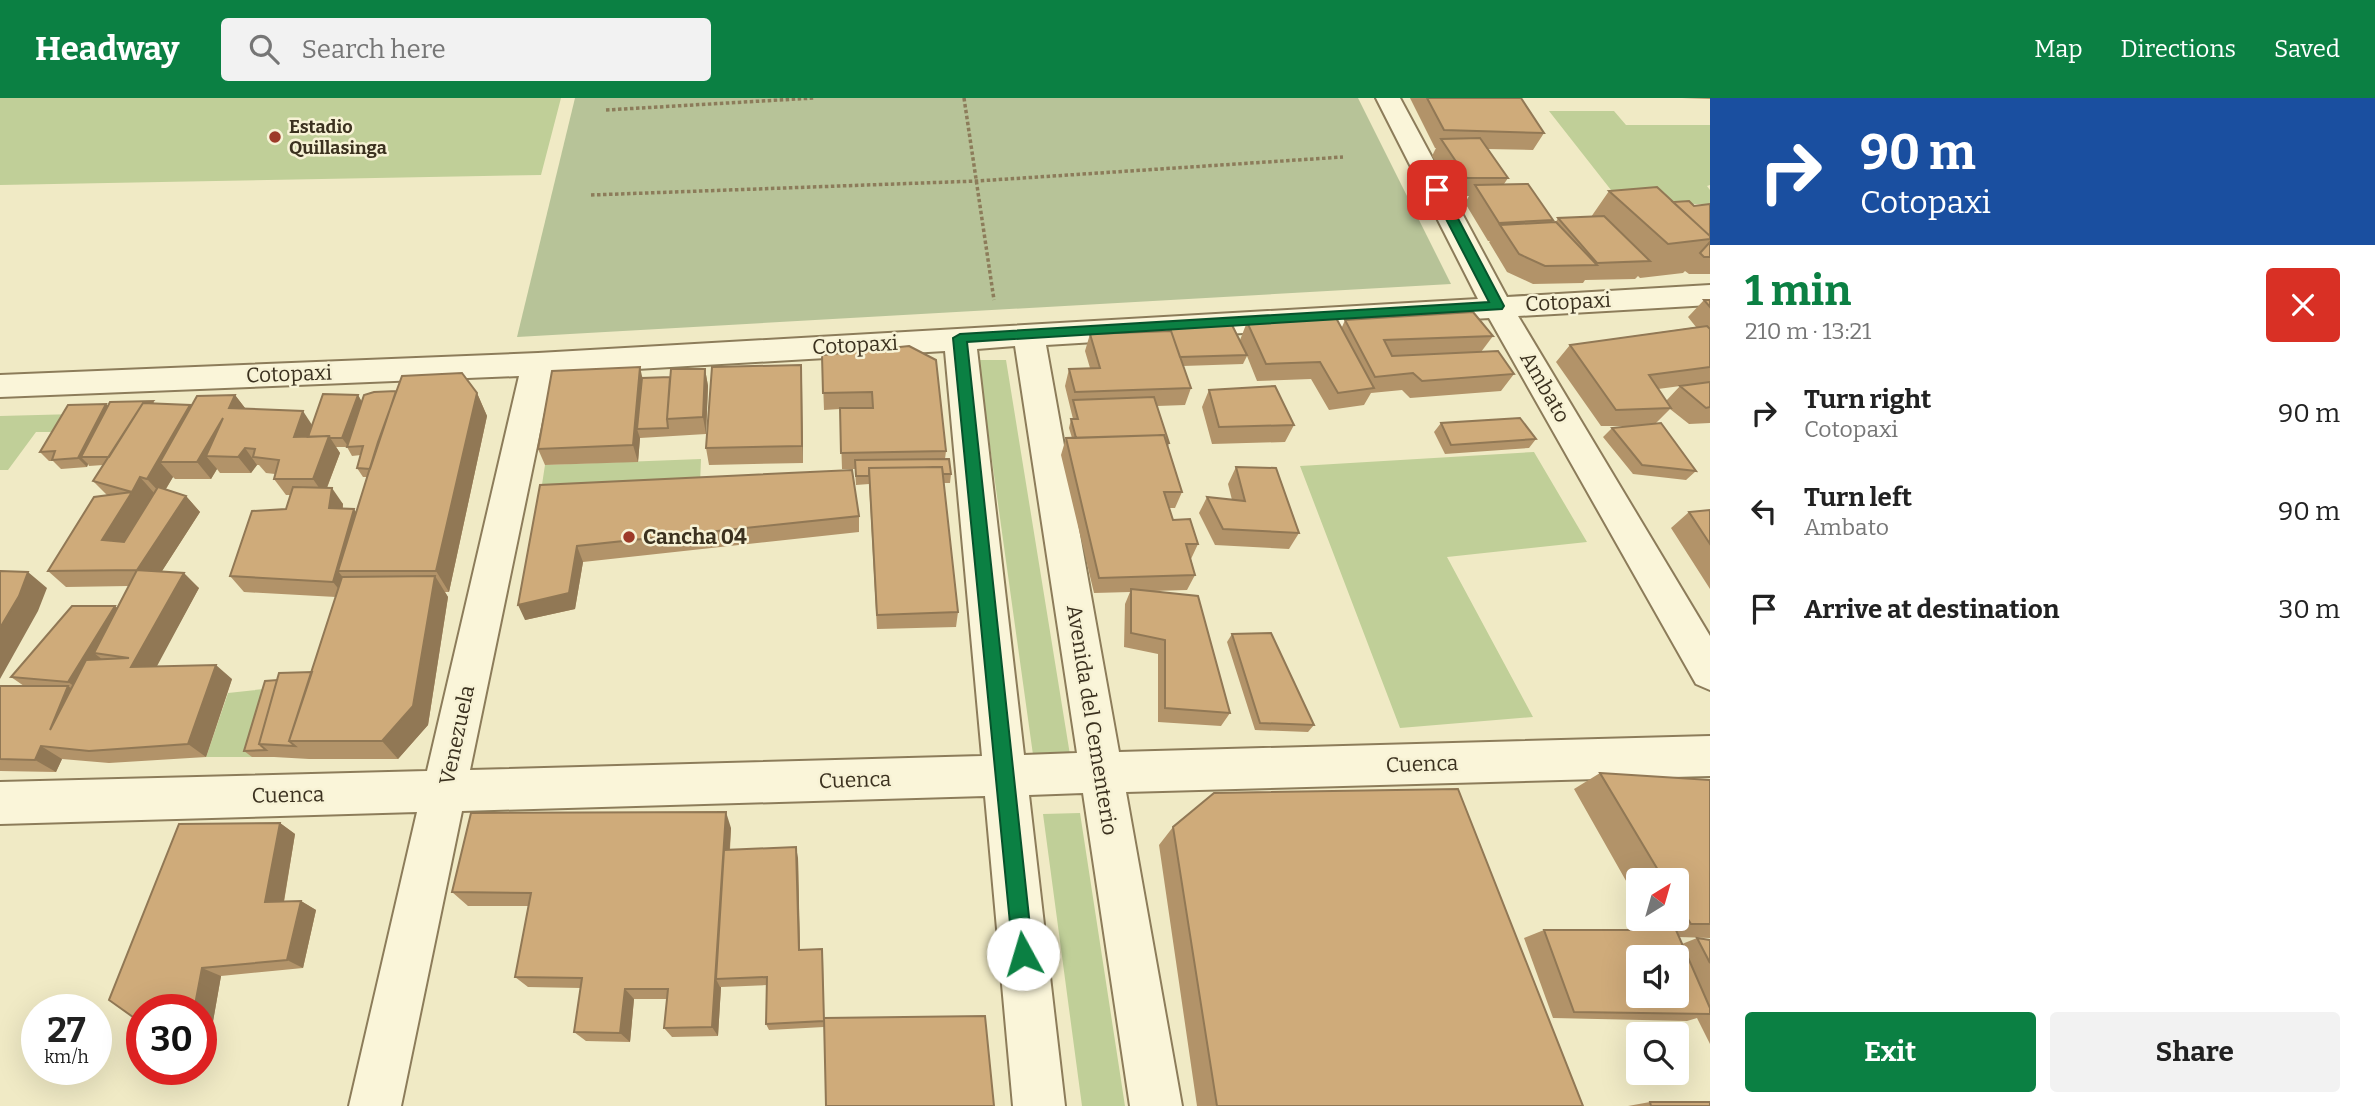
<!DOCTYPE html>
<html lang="en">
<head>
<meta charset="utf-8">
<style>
	:root { --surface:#fff; --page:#f2f2f2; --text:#222; --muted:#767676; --accent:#0b8043 }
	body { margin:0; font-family:Bitter,serif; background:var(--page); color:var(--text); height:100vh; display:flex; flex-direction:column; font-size:26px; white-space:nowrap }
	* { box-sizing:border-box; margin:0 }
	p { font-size:23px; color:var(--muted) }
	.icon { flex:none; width:38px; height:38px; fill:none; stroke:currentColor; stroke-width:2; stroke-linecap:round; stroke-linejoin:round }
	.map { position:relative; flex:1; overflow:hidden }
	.panel { display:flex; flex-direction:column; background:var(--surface); width:665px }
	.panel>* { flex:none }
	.top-card { background:#1a4fa0; color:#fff; overflow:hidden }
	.needle { width:46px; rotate:37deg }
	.buttons { position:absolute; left:1626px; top:770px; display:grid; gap:14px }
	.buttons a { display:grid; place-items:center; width:63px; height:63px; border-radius:7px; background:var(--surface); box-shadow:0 7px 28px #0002; font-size:35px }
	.speed { position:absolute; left:21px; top:896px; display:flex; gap:14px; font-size:35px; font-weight:700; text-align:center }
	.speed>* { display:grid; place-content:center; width:91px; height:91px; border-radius:50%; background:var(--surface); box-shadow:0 7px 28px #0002; line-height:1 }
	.speed small { font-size:18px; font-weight:400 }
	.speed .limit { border:10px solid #d22; background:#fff; color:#111 }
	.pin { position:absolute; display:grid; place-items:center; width:60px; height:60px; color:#fff; margin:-30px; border-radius:14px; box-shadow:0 4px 10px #0006 }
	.me { position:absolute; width:77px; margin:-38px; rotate:354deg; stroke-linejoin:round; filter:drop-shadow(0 0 5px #0008) }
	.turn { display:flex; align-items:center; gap:24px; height:147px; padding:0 35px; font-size:32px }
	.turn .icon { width:91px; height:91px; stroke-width:2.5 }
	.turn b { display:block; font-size:49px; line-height:60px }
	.round { display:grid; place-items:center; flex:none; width:74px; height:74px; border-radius:7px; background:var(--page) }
	.head { display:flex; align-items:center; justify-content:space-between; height:119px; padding:0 35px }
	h1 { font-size:42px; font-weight:700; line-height:52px; color:var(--accent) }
	.action { display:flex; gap:14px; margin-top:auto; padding:14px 35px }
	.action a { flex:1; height:80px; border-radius:7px; background:var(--accent); color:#fff; font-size:28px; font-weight:700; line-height:80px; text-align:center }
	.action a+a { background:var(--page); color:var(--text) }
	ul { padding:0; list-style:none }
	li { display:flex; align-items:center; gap:21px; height:98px; padding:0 35px }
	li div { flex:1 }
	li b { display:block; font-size:26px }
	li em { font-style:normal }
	header { display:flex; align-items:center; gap:42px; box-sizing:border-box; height:98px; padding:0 35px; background:var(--accent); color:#fff }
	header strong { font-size:33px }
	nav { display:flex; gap:38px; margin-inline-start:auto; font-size:24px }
	.search { width:490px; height:63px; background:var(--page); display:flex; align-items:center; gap:18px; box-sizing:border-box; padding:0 24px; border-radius:7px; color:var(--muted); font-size:26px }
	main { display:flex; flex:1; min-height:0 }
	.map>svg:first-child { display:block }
	.green { fill:#c0cf98 }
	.cemetery { fill:#b7c398 }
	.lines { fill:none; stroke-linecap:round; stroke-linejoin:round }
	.minor-casing { stroke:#8c7c5a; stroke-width:4 }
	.path { stroke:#8c7c5a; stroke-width:3.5; stroke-dasharray:3.5 2.5; stroke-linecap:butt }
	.minor { fill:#faf5d9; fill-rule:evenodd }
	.wall { fill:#b29369; fill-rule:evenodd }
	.shaded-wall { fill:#917855 }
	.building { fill:#cfab7a; stroke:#917855; stroke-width:2; fill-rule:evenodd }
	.route { fill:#0b8043; stroke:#07532c; stroke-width:2 }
	.poi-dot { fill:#9d3a28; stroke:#f7f2d5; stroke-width:2.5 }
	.labels { text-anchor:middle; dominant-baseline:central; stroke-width:5; stroke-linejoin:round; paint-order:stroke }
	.far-poi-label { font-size:18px; font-weight:bold; fill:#3b311f; stroke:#f7f2d5; text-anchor:start }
	.street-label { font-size:21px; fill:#3b311f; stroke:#f7f2d5 }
	.poi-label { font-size:21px; font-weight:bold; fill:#3b311f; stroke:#f7f2d5; text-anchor:start }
</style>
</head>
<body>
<header>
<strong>Headway</strong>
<div class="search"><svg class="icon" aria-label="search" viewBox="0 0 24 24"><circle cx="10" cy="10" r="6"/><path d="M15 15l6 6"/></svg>Search here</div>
<nav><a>Map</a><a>Directions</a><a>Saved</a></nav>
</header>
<main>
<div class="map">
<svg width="1710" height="1008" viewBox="0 0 1710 1008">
	<rect width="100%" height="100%" fill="#f0eac5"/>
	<!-- green -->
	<path class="green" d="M 0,0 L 561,0 L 541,77 L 0,87 Z
		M 1549,13 L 1614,13 L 1626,27 L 1710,27 L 1710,87 L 1707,88 L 1710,92 L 1710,106 L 1622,106 Z
		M 978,262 L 1006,262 L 1071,663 L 1034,664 Z
		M 76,316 L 64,334 L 36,334 L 8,372 L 0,372 L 0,318 Z
		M 1534,354 L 1587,444 L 1447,459 L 1533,619 L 1400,630 L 1300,368 Z
		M 701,361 L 700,387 L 541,393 L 545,367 Z
		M 273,590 L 252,659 L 206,659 L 228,595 Z
		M 1080,715 L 1125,1008 L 1082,1008 L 1043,716 Z"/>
	<!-- cemetery -->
	<path class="cemetery" d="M 575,0 L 1358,0 L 1451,186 L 517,239 Z"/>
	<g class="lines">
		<defs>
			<path id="minor" d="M 1376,0 L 1400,0 L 1507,199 L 1710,187 L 1710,207 L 1518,218 L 1710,538 L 1710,592 L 1696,586 L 1489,220 L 1046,247 L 1119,654 L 1710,638 L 1710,678 L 1126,694 L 1182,1008 L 1130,1008 L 1083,695 L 1029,697 L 1065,1008 L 1013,1008 L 985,698 L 462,713 L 401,1008 L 349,1008 L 417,714 L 0,726 L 0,684 L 427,673 L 519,278 L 0,299 L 0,277 L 538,255 L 1478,201 ZM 1015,248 L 1077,655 L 1024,657 L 977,251 ZM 945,253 L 982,658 L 470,672 L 552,276 Z"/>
		</defs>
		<!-- minor casing -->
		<use href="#minor" class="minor-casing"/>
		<!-- path -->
		<path class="path" d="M 964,0 L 994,202
			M 606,12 L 814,0
			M 591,97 L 977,83 L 1343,59"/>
		<!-- minor -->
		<use href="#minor" class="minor"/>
	</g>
	<!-- wall -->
	<path class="wall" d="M 1410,0 L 1521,0 L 1544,35 L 1533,52 L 1487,51 L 1508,80 L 1504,86 L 1553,122 L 1552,124 L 1556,124 L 1558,120 L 1591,119 L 1609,93 L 1694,108 L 1710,106 L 1710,176 L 1689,176 L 1685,173 L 1683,175 L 1640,180 L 1638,178 L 1635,181 L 1585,182 L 1583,185 L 1533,186 L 1507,174 L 1489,144 L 1490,143 L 1488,143 L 1465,105 L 1469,98 L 1457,98 L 1432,58 L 1436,50 L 1435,50 Z
		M 1682,0 L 1710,0 L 1710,1 Z
		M 1704,202 L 1710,202 L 1710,284 L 1658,291 L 1666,303 L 1680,288 L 1710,284 L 1710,325 L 1689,326 L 1670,311 L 1656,325 L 1696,373 L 1686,382 L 1633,376 L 1603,339 L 1612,330 L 1634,328 L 1601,328 L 1556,264 L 1570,247 L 1696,229 L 1688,219 Z
		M 1345,222 L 1493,238 L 1481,254 L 1514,276 L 1501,293 L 1410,300 L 1402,292 L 1371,295 L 1364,307 L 1329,312 L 1311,281 L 1257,283 L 1247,258 L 1243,266 L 1183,268 L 1191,290 L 1185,307 L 1157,308 L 1169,345 L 1168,349 L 1182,394 L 1175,410 L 1169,410 L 1173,422 L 1198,446 L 1191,461 L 1195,477 L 1187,492 L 1153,493 L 1230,615 L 1221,628 L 1158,624 L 1158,556 L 1124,549 L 1125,506 L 1130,494 L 1094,495 L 1061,357 L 1066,340 L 1072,340 L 1069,330 L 1071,321 L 1073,321 L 1065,288 L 1069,271 L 1090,270 L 1085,253 L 1090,236 L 1167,234 L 1169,227 L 1240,242 L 1247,224 L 1342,229 Z
		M 909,248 L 946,353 L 945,361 L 951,376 L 950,385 L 944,385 L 958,514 L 956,529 L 877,531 L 869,386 L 856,387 L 855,371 L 842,371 L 840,311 L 824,312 L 822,257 Z
		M 801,267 L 803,365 L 709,367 L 706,350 Z
		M 705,271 L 708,288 L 706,336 L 640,340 L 638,364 L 545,367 L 538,351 L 643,280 L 670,279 Z
		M 1209,292 L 1294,327 L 1285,344 L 1212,346 L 1202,309 Z
		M 477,295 L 487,318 L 449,494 L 445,494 L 448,499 L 428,627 L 398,661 L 309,661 L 274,659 L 252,659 L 244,653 L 277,582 L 312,574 L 336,499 L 244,494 L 230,478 L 286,411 L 290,397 L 286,397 L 274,381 L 275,376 L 266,375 L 259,367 L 257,367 L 251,375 L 220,375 L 217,371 L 211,381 L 175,381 L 173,379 L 166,391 L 186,398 L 200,414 L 162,473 L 199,490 L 156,568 L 232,581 L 206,659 L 109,665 L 62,661 L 56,674 L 0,673 L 0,588 L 24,588 L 11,579 L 115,508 L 117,510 L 129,488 L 66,489 L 48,473 L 107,397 L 93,383 L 103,367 L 89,368 L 88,366 L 87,369 L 61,371 L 53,363 L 49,363 L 40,354 L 106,306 L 108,308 L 153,303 L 155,306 L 191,309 L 235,297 L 245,310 L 312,327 L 358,297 L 362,304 ZM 336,349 L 347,349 L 352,358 L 361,357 L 357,370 L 363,379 L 367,379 L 356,414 L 343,410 L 343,406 L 327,390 L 340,355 Z
		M 1441,325 L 1536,341 L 1529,350 L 1445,356 L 1434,334 Z
		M 1236,369 L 1299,435 L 1289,451 L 1215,447 L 1199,415 L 1207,399 L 1232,402 L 1228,386 Z
		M 540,387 L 859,418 L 859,434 L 583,464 L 575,511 L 525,522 Z
		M 1710,412 L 1710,491 L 1671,430 L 1689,414 Z
		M 1232,536 L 1314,627 L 1308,634 L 1255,632 L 1227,544 Z
		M 1600,675 L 1710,682 L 1710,840 L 1679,839 L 1682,846 L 1697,840 L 1710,842 L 1710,946 L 1697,920 L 1687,923 L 1553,920 L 1524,840 L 1544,832 L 1654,832 L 1648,821 L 1676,821 L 1676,782 L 1638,782 L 1638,804 L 1574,691 Z
		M 280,725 L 295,736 L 284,804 L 301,803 L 316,812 L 303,870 L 221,878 L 205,969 L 201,968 L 201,912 L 142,912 L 142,957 L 135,955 L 140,924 L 109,902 L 179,726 Z
		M 1173,729 L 1583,1008 L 1197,1008 L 1159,747 Z
		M 731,730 L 730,752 L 798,760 L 800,851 L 823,859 L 824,929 L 769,932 L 766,926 L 767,887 L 721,889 L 718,938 L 672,939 L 664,930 L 667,901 L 634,901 L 630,944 L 586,943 L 574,934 L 581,890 L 528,889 L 515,879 L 529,808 L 468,808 L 452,794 Z
		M 1650,1004 L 1710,1008 L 1628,1008 Z"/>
	<!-- shaded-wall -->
	<path class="shaded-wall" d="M 801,267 L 802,284 L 803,365 L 802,348 Z
		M 640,269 L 644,287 L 637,331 L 640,340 L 638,364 L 633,347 Z
		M 705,271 L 708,288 L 706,336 L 703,319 Z
		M 477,295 L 487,318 L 449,494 L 436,473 Z
		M 235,297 L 248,314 L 229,310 Z
		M 358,297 L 363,306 L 348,348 L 342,340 Z
		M 106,306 L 114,315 L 81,359 L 88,366 L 87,369 L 78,360 Z
		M 190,307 L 203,324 L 160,364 L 173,379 L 162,397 L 147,381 Z
		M 303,313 L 314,330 L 311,341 L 294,339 Z
		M 223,320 L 206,358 L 217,371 L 211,381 L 197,364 Z
		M 329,338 L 340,355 L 324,397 L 313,381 Z
		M 245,350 L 257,367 L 251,375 L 238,359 Z
		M 140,379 L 155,396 L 119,457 L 102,442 Z
		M 332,390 L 343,406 L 340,426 L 329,410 Z
		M 186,398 L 200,414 L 153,487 L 137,472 Z
		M 354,411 L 365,427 L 338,473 L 348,486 L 345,499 L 333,484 Z
		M 577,448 L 583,464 L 575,511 L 525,522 L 518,507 Z
		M 28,474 L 47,490 L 38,513 L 0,581 L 0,530 Z
		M 184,475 L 199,490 L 149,583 L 131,569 Z
		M 435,478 L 448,499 L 428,627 L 398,661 L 382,643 Z
		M 115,508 L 132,523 L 94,555 L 107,565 L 88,598 L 68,584 Z
		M 216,567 L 232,581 L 206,659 L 188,646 Z
		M 68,588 L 88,602 L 50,632 Z
		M 41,648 L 62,661 L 56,674 L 35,662 Z
		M 726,714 L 731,730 L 721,881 L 716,881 L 720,889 L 721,889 L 718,938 L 712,929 Z
		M 280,725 L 295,736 L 282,814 L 265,804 Z
		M 796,749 L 798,760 L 800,860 L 799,852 Z
		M 301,803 L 316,812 L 303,870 L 287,862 Z
		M 202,870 L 221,878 L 205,969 L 201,968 L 201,912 L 194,912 Z
		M 625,891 L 634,901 L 630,944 L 620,935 Z"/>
	<!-- building -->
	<path class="building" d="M 1427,0 L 1521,0 L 1544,35 L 1444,32 Z
		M 1480,40 L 1508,80 L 1467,80 L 1441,41 Z
		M 1528,86 L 1553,122 L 1499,125 L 1475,87 Z
		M 1657,89 L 1710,138 L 1710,141 L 1668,146 L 1609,93 Z
		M 1689,103 L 1694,108 L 1710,106 L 1710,138 L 1673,104 Z
		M 1604,118 L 1650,163 L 1597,165 L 1558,120 Z
		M 1556,124 L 1597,167 L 1545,168 L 1519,156 L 1500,127 Z
		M 1710,144 L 1710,159 L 1704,159 L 1700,155 Z
		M 1704,202 L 1710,202 L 1710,209 Z
		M 1473,214 L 1493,238 L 1384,242 L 1392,258 L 1498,253 L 1514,276 L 1422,283 L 1413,275 L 1375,279 L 1345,222 Z
		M 1335,218 L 1374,290 L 1338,295 L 1320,264 L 1266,266 L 1247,224 Z
		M 1231,225 L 1247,257 L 1180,259 L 1169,227 Z
		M 1707,228 L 1710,231 L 1710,269 L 1649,277 L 1671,310 L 1616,312 L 1570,247 Z
		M 1171,233 L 1191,290 L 1075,294 L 1069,271 L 1100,270 L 1090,236 Z
		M 909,248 L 936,262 L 946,353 L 841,355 L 840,310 L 873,310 L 872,294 L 823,295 L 822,257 Z
		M 801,267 L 802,348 L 706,350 L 712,269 Z
		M 640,269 L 633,347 L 538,351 L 552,273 Z
		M 671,271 L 705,271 L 703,319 L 667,321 Z
		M 462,275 L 477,295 L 436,473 L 338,473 L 378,344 L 402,278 Z
		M 670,279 L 667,321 L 668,330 L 637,331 L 642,280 Z
		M 1710,284 L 1710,309 L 1706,310 L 1680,288 Z
		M 1275,288 L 1294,327 L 1219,329 L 1209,292 Z
		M 396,293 L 370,371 L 357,370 L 363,348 L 347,349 L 364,297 L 374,294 Z
		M 323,296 L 358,297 L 342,340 L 330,340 L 329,338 L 308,339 Z
		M 235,297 L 229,310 L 303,313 L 294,339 L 329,338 L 313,381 L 274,381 L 279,362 L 253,359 L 255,351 L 245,350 L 238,359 L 206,358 L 223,320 L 197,364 L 160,364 L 197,298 Z
		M 1154,299 L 1169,345 L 1167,345 L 1164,337 L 1076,340 L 1071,321 L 1078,321 L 1073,302 Z
		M 153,303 L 151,305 L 143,305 L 109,359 L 81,359 L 110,304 Z
		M 143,305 L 190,307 L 147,381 L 140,379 L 132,394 L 93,383 Z
		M 106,306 L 78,360 L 52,362 L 55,353 L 40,354 L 68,307 Z
		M 1520,320 L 1536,341 L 1451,347 L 1441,325 Z
		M 1661,325 L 1696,373 L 1642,367 L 1612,330 Z
		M 1164,337 L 1182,394 L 1164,394 L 1173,422 L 1190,421 L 1198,446 L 1186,446 L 1195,477 L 1099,480 L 1066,340 Z
		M 949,361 L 951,376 L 943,376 L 942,369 L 869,370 L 869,378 L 856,378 L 855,362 Z
		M 942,369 L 958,514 L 877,517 L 869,370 Z
		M 1236,369 L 1276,370 L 1299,435 L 1223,431 L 1207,399 L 1245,403 Z
		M 852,372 L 859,418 L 577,448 L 569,495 L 518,507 L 540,387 Z
		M 158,389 L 186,398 L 137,472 L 184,475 L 131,569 L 216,567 L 188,646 L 89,653 L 41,648 L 35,662 L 0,661 L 0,588 L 68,588 L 50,632 L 86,562 L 129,560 L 94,555 L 137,472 L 48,473 L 94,399 L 132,394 L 102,442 L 124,444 Z
		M 293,389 L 332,390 L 329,410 L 354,411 L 333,484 L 230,478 L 252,413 L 286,411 Z
		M 1710,412 L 1710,446 L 1689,414 Z
		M 0,473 L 28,474 L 19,498 L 0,530 Z
		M 435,478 L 413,608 L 382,643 L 289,643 L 342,479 Z
		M 1131,491 L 1198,498 L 1230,615 L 1165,610 L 1165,542 L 1131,535 Z
		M 72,508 L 115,508 L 68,584 L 11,579 Z
		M 1271,535 L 1314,627 L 1260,625 L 1232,536 Z
		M 312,574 L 289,643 L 295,648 L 259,646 L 279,575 Z
		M 277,582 L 259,646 L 266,652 L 244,653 L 265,583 Z
		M 1600,675 L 1710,682 L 1710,826 L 1691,826 L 1676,802 L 1676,782 L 1664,782 Z
		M 1458,691 L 1583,1008 L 1217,1008 L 1173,729 L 1214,695 Z
		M 726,714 L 712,929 L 664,930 L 668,891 L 625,891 L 620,935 L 574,934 L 582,880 L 515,879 L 531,795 L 452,794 L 471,715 Z
		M 280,725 L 265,804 L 301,803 L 287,862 L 202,870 L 194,912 L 142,912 L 142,956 L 135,955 L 140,924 L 109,902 L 179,726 Z
		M 796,749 L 799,852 L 822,851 L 824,923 L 766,926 L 767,879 L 716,881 L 724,752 Z
		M 1544,832 L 1676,832 L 1710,910 L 1710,916 L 1574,914 ZM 1638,859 L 1676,859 L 1676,898 L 1638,898 Z
		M 1697,840 L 1710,842 L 1710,865 Z
		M 985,918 L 994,1008 L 826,1008 L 824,920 Z
		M 1650,1004 L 1710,1004 L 1710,1008 L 1651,1008 Z"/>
	<!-- route -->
	<path class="route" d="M 1437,89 L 1443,92 L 1504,208 L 1502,211 L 967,244 L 1033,856 L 1030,863 L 1023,866 L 1016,863 L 1013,856 L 953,240 L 960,236 L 1489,204 L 1431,92 Z"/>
	<!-- markers -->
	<g class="poi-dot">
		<circle cx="275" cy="39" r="7"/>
		<circle cx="629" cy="439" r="7"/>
	</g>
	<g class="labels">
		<!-- far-poi labels -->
		<g class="far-poi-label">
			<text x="289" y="29">Estadio<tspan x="289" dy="21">Quillasinga</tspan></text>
		</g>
		<!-- street labels -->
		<g class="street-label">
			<text transform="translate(1568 204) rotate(-3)">Cotopaxi</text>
			<text transform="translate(855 247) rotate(-3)">Cotopaxi</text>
			<text transform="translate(289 276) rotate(-2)">Cotopaxi</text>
			<text transform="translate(1545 289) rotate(60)">Ambato</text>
			<text transform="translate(1092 622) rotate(81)">Avenida del Cementerio</text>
			<text transform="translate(457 637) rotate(-78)">Venezuela</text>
			<text transform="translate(1422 666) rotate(-2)">Cuenca</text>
			<text transform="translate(855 682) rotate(-2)">Cuenca</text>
			<text transform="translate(288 697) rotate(-1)">Cuenca</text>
		</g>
		<!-- poi labels -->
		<g class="poi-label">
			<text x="643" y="439">Cancha 04</text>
		</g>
	</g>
</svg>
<div class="buttons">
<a><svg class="needle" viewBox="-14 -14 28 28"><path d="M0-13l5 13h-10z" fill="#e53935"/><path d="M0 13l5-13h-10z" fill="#767676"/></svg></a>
<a><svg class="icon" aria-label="sound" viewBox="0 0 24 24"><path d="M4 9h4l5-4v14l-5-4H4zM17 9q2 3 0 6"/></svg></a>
<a><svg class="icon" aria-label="search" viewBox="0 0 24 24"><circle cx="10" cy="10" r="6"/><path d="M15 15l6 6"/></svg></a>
</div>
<div class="speed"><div>27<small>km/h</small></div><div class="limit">30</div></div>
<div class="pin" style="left:1437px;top:92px;background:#d93025"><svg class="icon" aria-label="arrive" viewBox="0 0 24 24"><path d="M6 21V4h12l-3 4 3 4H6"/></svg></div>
<svg class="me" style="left:1023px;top:856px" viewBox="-20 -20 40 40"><circle r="19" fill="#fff"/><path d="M0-13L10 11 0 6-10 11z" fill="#0b8043"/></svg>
</div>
<section class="panel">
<div class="top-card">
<div class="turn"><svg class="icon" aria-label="right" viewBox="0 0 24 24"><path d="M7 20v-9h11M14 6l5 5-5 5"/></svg><div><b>90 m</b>Cotopaxi</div></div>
</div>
<div class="head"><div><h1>1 min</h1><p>210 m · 13:21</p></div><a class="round" style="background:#d93025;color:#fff"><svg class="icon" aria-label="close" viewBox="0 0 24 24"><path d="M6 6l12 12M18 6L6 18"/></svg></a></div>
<ul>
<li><svg class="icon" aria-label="right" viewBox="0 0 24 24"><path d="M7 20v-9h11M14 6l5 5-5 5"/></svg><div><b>Turn right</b><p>Cotopaxi</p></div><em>90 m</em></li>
<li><svg class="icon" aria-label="left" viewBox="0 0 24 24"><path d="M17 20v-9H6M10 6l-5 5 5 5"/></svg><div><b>Turn left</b><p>Ambato</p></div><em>90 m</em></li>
<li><svg class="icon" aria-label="arrive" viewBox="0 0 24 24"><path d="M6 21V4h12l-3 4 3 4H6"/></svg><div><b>Arrive at destination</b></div><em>30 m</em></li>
</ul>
<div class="action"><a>Exit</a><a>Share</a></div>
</section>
</main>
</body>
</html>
